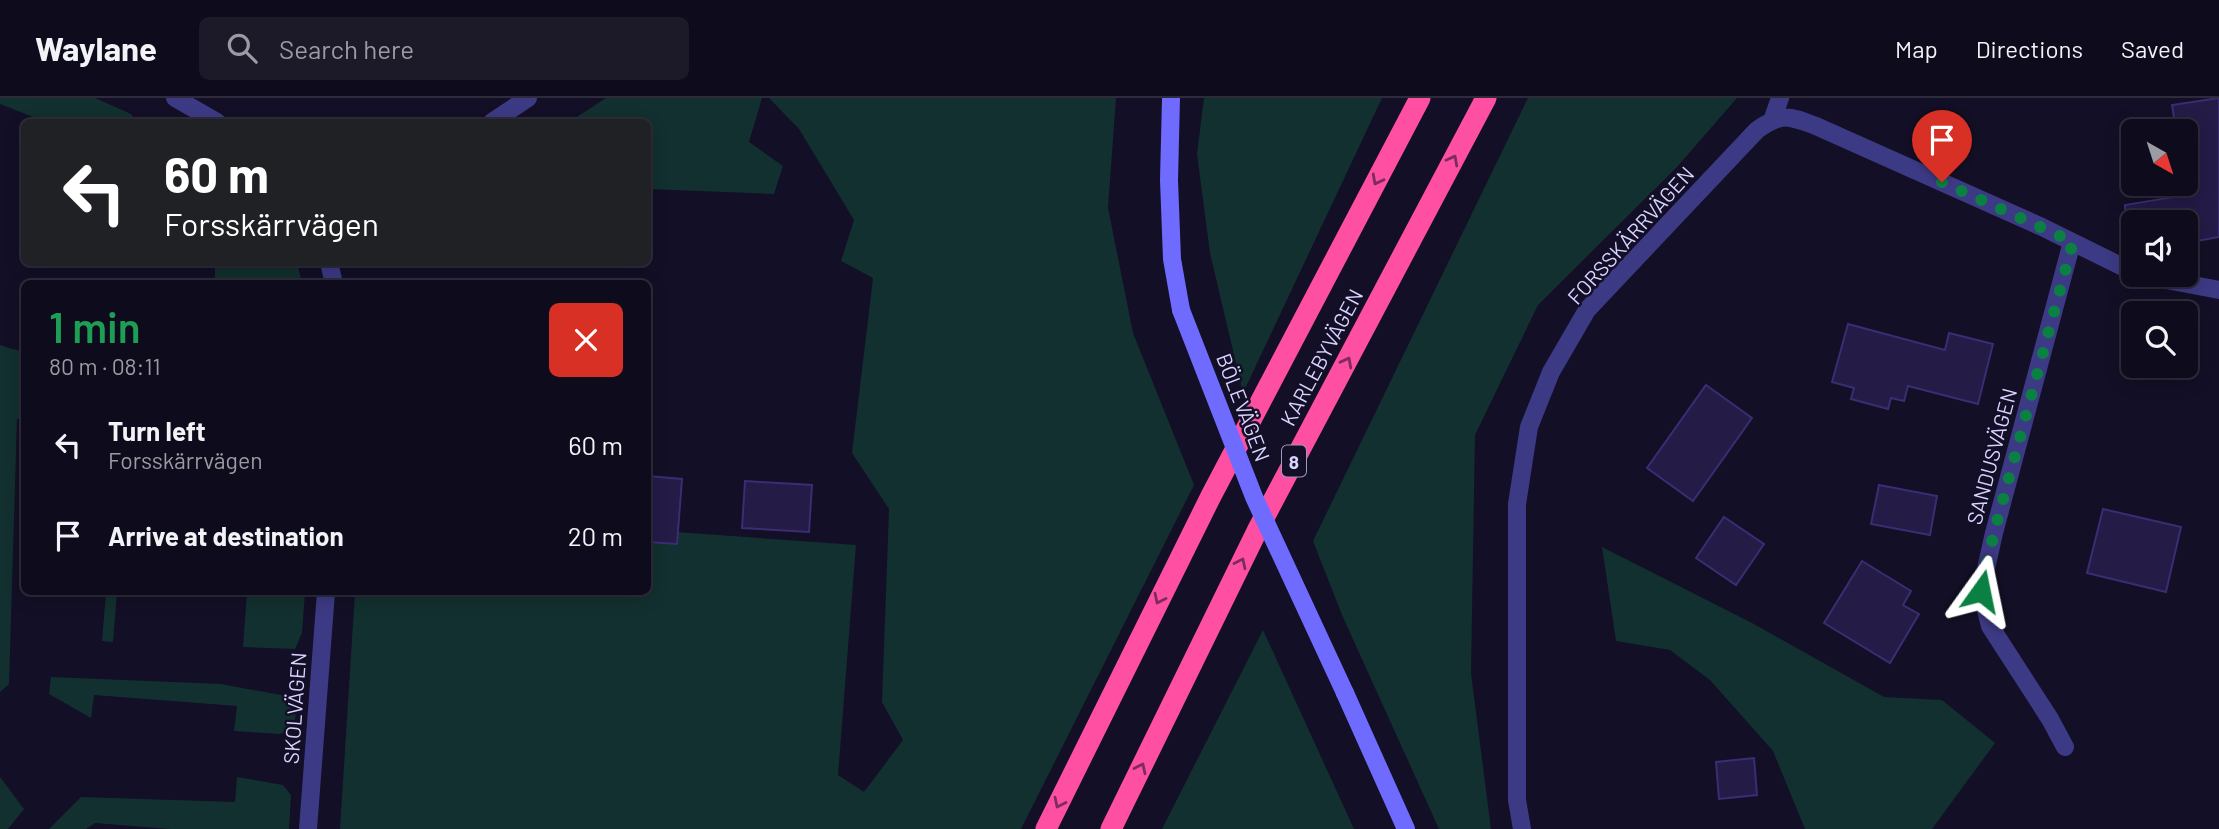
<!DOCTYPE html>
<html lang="en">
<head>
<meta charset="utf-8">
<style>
	:root { --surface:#0e0b1c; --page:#1c1929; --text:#f1f3f6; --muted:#9b9ba3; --line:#2e2b3b }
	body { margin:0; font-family:Barlow,sans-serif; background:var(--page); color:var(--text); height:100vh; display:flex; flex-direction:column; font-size:26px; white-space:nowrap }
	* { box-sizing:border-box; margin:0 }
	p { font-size:23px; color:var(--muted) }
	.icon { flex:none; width:38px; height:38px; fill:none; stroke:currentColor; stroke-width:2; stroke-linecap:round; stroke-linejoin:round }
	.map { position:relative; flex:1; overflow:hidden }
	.panel { position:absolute; left:21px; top:182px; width:630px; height:315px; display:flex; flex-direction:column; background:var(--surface); border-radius:10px; box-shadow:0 4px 18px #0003,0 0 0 2px var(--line) }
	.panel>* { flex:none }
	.top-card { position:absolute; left:21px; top:21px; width:630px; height:147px; border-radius:10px; box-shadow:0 4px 18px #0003,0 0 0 2px var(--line); background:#202124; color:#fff; overflow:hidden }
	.needle { width:46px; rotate:141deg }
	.controls { position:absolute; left:2121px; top:21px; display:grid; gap:14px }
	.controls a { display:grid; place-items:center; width:77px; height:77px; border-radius:10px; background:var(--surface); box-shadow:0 4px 18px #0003,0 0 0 2px var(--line); font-size:35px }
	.pin { position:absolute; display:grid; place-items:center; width:60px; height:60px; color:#fff; margin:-72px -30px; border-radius:50% 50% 50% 0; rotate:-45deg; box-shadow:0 0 7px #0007 }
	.pin .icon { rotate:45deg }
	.me { position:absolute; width:77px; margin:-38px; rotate:12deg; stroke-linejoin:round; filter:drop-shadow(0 0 5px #0008) }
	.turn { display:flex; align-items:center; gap:24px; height:147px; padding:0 28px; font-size:32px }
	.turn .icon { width:91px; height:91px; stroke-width:2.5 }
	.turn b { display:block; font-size:49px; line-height:60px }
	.round { display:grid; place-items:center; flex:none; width:74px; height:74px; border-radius:10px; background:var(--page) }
	.summary { display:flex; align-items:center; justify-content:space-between; height:119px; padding:0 28px }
	h1 { font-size:42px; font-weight:600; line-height:52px; color:#1e9e55 }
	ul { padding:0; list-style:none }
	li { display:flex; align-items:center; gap:21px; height:91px; padding:0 28px }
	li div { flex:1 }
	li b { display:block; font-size:26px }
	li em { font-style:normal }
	header { display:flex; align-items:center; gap:42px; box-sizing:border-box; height:98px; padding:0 35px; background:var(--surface); border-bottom:2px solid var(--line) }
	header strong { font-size:33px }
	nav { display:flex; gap:38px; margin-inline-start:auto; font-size:24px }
	.search { width:490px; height:63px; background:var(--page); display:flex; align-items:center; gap:18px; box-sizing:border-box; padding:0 24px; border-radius:10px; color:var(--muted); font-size:26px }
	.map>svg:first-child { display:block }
	.green { fill:#12302f }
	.building { fill:#241b47; stroke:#3b2d73; stroke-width:2 }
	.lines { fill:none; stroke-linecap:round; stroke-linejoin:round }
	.street { stroke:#3d3a85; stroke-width:18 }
	.secondary { stroke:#6f6bff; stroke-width:18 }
	.highway { stroke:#ff4fa3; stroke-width:21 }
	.secondary-bridge { stroke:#6f6bff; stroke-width:18 }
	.oneway { stroke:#7d2c5e }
	.route { stroke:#0b8043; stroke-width:12; stroke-dasharray:0 21.6 }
	.labels { text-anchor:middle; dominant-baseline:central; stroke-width:5; stroke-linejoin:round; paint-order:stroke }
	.shield { fill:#130f26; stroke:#9e99be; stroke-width:2 }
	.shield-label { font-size:19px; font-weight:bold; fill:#d9d4ff }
	.street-label { font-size:21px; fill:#d9d4ff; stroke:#130f26 }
</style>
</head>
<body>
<header>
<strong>Waylane</strong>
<div class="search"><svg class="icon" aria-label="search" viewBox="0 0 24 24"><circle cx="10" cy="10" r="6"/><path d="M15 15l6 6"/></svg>Search here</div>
<nav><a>Map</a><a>Directions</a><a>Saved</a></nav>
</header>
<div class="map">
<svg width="2219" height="731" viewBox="0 0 2219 731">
	<rect width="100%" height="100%" fill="#130f26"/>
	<!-- green -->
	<path class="green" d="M 0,0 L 95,0 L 131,16 L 137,24 L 46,24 L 0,6 Z
		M 606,0 L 762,0 L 749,44 L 783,68 L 774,96 L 648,91 L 648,24 L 569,24 Z
		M 769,0 L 1116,0 L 1108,110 L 1133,235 L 1194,387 L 1021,731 L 340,731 L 355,494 L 648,494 L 648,432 L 856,447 L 838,677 L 864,694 L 903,642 L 882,604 L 889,411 L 852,355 L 873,180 L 841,163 L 854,122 L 799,31 Z
		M 1204,0 L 1382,0 L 1243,295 L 1210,155 L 1197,56 Z
		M 1528,0 L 1737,0 L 1676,70 L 1538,207 L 1475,337 L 1471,575 L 1491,731 L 1439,731 L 1342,517 L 1313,443 Z
		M 215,165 L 297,165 L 302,185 L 215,185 Z
		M 0,247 L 12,251 L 24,253 L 24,321 L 17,321 L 9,586 L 0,594 Z
		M 1602,449 L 1752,525 L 1884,599 L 1942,602 L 1995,645 L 1932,731 L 1805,731 L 1773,653 L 1710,582 L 1670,552 L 1616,543 Z
		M 106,494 L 117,494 L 113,544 L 102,543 Z
		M 247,494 L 305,494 L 302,535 L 295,551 L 243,549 Z
		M 1263,532 L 1354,731 L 1162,731 Z
		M 51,579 L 221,586 L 292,599 L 297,607 L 294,629 L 280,636 L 234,633 L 237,608 L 94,597 L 91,620 L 49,596 Z
		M 0,679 L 24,711 L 8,731 L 0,731 Z
		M 237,679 L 283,687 L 291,697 L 289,731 L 170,731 L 95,725 L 86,731 L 49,731 L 81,699 L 235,704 Z"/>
	<!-- building -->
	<path class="building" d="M 2219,0 L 2219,139 L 2186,145 L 2186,124 L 2126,124 L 2125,107 L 2186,97 L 2184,86 L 2186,86 L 2186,33 L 2176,33 L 2172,7 Z
		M 1848,226 L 1945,252 L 1949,235 L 1993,246 L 1978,306 L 1908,288 L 1904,303 L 1891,300 L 1888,311 L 1851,301 L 1854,290 L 1832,284 Z
		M 1706,287 L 1752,320 L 1693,403 L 1647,370 Z
		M 648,378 L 682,381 L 677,446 L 648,444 Z
		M 745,383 L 812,387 L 809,434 L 742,430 Z
		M 1879,387 L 1937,398 L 1930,437 L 1871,426 Z
		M 2103,411 L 2181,429 L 2166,494 L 2087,475 Z
		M 1724,419 L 1764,446 L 1736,487 L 1696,460 Z
		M 1862,463 L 1911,493 L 1903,507 L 1919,516 L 1890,565 L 1824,525 Z
		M 1754,660 L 1757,697 L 1719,701 L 1716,664 Z"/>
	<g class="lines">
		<!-- street -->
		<path class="street" d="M 175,0 L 217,24
			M 1773,20 L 1780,0
			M 492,24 L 528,0
			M 329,164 L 334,186
			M 2140,177 L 2219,192
			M 2065,649 L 2050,621 L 1990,528 L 1981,493 L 1994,435 L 2072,144
			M 308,731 L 326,494
			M 1522,731 L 1517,702 L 1517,406 L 1529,329 L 1551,274 L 1587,212 L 1757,32 C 1782,14 1789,18 1816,28 L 2042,129 L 2133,174"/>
		<!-- secondary -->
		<path class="secondary" d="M 1171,0 L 1169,82 L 1172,161 L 1181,212
			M 1345,595 L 1406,731"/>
		<!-- highway -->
		<path class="highway" d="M 1046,731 L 1211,398 L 1420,0
			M 1111,731 L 1257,433 L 1486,0"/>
		<!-- secondary-bridge -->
		<path class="secondary-bridge" d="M 1181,212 L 1254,399 L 1345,595"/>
	</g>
	<!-- one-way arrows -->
	<defs><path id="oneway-chevron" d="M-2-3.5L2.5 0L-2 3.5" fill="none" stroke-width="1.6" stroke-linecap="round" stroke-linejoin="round" transform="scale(1.75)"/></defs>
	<g class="oneway">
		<use href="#oneway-chevron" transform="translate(1453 62) rotate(-62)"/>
		<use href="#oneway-chevron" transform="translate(1377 82) rotate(118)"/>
		<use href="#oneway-chevron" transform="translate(1347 264) rotate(-62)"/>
		<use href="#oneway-chevron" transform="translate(1241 465) rotate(-64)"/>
		<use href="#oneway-chevron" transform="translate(1159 501) rotate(116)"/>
		<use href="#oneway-chevron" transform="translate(1141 670) rotate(-64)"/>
		<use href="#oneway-chevron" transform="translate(1059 705) rotate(116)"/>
	</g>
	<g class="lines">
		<!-- route -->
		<path class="route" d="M 1942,84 L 2073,144 L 1994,435 L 1981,493"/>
	</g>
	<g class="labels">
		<!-- shield labels -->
		<rect class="shield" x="1282" y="347.5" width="24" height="31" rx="5"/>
		<g class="shield-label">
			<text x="1294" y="363">8</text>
		</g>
		<!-- street labels -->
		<g class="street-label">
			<text transform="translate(1630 137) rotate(-48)">FORSSKÄRRVÄGEN</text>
			<text transform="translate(1321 259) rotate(-62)">KARLEBYVÄGEN</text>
			<text transform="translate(1244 309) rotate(69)">BÖLEVÄGEN</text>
			<text transform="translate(1991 358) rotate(-75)">SANDUSVÄGEN</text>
			<text transform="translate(294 610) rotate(-86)">SKOLVÄGEN</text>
		</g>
	</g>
</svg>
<div class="controls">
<a><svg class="needle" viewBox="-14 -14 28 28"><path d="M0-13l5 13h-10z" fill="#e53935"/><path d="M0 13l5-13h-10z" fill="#9b9ba3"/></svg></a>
<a><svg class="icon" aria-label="sound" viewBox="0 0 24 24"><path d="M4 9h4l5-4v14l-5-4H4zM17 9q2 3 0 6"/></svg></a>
<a><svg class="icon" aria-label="search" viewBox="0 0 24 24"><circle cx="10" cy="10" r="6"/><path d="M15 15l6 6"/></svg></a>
</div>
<div class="pin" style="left:1942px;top:84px;background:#d93025"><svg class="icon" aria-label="arrive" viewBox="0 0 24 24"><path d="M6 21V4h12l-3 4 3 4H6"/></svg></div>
<svg class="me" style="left:1981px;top:493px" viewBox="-20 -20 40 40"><path d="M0-17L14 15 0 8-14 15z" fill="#0b8043" stroke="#fff" stroke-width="4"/></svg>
<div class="top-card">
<div class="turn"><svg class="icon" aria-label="left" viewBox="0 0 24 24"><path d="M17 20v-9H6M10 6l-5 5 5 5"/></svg><div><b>60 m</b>Forsskärrvägen</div></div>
</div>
<section class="panel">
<div class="summary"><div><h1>1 min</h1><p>80 m · 08:11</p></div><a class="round" style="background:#d93025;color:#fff"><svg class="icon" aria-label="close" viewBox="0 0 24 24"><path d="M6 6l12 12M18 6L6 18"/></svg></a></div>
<ul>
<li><svg class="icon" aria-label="left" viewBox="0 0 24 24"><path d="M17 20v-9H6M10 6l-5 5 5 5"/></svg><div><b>Turn left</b><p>Forsskärrvägen</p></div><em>60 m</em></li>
<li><svg class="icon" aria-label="arrive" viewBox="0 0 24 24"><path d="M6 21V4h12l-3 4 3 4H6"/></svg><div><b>Arrive at destination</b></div><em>20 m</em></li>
</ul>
</section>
</div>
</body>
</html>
